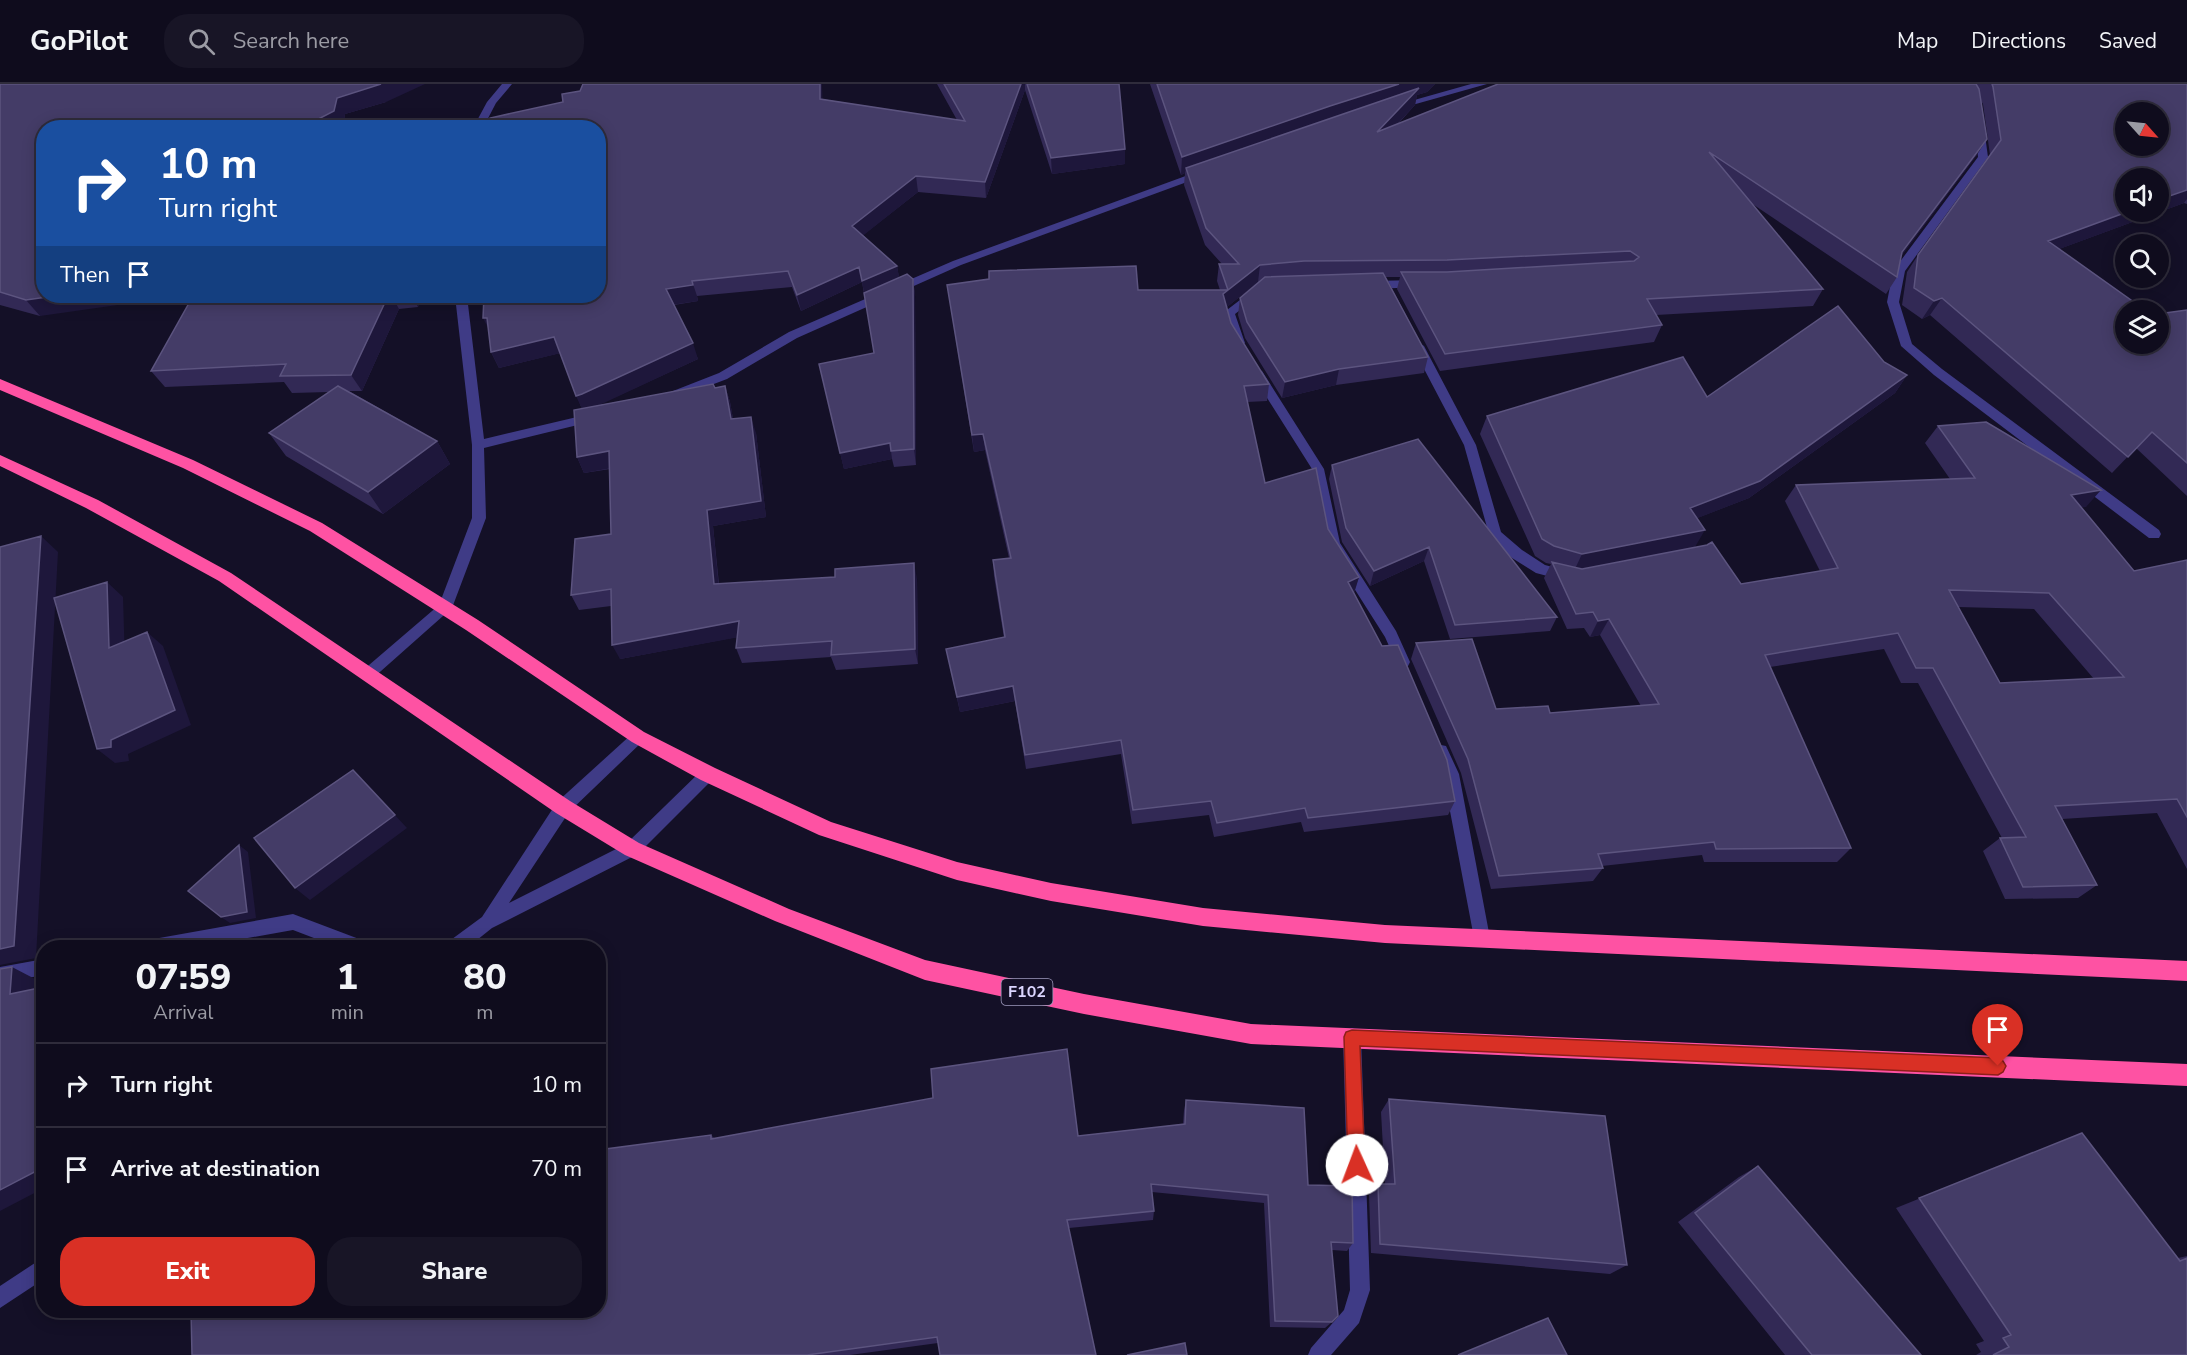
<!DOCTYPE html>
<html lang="en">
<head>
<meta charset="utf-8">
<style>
	:root { --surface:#0f0c1d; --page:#181526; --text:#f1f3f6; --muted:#9b9ba4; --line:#2f2c3b; --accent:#d93025 }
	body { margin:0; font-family:"Nunito Sans",sans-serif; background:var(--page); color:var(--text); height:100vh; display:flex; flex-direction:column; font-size:22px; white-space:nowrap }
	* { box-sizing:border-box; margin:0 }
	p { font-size:20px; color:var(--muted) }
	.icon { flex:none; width:33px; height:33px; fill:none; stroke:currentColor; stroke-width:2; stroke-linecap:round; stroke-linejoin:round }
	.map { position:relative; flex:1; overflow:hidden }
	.side { position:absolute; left:36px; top:856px; width:570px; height:378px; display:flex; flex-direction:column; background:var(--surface); border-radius:24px; box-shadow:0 3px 15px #0003,0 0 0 2px var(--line) }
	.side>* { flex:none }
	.guide { position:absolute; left:36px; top:36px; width:570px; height:183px; border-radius:24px; box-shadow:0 3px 15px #0003,0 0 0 2px var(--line); background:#1a4fa0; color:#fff; overflow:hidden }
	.needle { width:39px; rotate:117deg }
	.tools { position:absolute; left:2115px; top:18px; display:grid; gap:12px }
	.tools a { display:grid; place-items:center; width:54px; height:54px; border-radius:50%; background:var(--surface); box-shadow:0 3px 15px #0003,0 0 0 2px var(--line); font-size:30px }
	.pin { position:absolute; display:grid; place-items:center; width:51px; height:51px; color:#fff; margin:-62px -26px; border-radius:50% 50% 50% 0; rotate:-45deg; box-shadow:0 0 6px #0007 }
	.pin .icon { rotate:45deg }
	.me { position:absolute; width:66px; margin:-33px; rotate:358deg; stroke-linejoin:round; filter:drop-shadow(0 0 4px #0008) }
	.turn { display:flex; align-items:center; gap:21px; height:126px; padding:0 24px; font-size:27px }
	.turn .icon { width:78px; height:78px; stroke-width:2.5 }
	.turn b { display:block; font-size:42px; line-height:51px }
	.then { display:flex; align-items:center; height:57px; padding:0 24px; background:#0003; gap:12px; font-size:22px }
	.eta { display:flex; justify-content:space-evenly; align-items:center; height:102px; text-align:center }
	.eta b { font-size:36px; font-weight:800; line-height:42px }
	.action { display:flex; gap:12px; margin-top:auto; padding:12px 24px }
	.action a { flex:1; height:69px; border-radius:24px; background:var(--accent); color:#fff; font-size:24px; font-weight:800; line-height:69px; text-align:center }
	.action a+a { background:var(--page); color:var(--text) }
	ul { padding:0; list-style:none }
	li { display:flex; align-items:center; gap:18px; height:84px; padding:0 24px; border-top:2px solid var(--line) }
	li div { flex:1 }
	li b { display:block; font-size:22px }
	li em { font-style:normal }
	header { display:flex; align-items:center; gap:36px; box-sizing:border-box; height:84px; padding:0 30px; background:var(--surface); border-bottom:2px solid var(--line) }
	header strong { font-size:28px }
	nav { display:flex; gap:33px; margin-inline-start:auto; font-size:21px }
	.search { width:420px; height:54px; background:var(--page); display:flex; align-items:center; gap:15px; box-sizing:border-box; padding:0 21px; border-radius:24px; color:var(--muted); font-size:22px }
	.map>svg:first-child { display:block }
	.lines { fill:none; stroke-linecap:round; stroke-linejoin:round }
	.minor { fill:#3f3b86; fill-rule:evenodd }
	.highway { fill:#fe52a3; fill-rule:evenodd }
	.wall { fill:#322955; fill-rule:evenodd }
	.shaded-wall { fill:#1e173b }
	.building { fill:#443c67; stroke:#5c547f; stroke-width:1.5; fill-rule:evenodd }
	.route { fill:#d93025; stroke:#8d1f18; stroke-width:1.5 }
	.labels { text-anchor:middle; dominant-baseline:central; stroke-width:6; stroke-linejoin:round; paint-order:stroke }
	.shield { fill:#141027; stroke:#9f9bbe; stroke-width:1.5 }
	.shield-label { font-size:16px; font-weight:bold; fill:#dbd6ff }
</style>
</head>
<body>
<header>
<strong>GoPilot</strong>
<div class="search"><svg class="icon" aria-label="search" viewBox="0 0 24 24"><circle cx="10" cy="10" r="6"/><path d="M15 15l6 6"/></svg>Search here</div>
<nav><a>Map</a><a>Directions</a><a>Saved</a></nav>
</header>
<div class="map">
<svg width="2187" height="1271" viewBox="0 0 2187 1271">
	<rect width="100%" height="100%" fill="#141027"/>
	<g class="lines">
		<!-- minor -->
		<path class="minor" d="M 502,0 L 512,0 L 496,19 L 483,44 L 473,44 L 487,18 Z
			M 1471,0 L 1487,0 L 1398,25 L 1393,22 Z
			M 1975,42 L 1984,44 L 1988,73 L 1905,187 L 1899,218 L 1912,260 L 1942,285 L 2159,446 L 2161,450 L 2159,454 L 2149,454 L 1934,291 L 1901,262 L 1887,218 L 1893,187 L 1978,73 Z
			M 1202,86 L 1207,89 L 1206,91 L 961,181 L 797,254 L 727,295 L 677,314 L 671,310 L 673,307 L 719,289 L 789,248 L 953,177 Z
			M 1419,196 L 1423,197 L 1423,203 L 1371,205 L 1365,201 L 1371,197 Z
			M 1253,206 L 1257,207 L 1257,213 L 1235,230 L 1245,259 L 1239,263 L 1235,262 L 1223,229 Z
			M 455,212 L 467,212 L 484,355 L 594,329 L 600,333 L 594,337 L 484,364 L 486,434 L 452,524 L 372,595 L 362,595 L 360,591 L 362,587 L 439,521 L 472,434 L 472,361 Z
			M 1418,258 L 1424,262 L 1476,361 L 1501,448 L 1522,466 L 1545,481 L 1571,488 L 1573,492 L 1571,496 L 1566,497 L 1536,489 L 1512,474 L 1490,454 L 1464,361 L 1412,262 Z
			M 1258,286 L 1262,287 L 1324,385 L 1340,459 L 1396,547 L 1410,578 L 1408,582 L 1398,582 L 1385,553 L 1326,460 L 1312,385 L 1252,290 Z
			M 638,647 L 643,649 L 646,653 L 643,657 L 569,728 L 509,819 L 626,760 L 703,685 L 708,683 L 713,685 L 716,690 L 713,695 L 638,770 L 492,844 L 467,864 L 446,864 L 448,858 L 482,833 L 557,718 L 633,649 Z
			M 1441,661 L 1446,662 L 1459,690 L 1490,854 L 1488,860 L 1482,862 L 1476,860 L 1474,854 L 1443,690 L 1433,667 L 1436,662 Z
			M 293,830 L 367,858 L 369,864 L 340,864 L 293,846 L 192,864 L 140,864 L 142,858 L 148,856 Z
			M 44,875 L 44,891 L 0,899 L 0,883 Z
			M 1352,944 L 1358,947 L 1361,953 L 1370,1206 L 1359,1239 L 1331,1271 L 1308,1271 L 1311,1264 L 1344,1226 L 1350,1206 L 1343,953 L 1346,947 Z
			M 44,1173 L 44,1195 L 0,1224 L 0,1202 Z"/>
		<!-- highway -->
		<path class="highway" d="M 0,295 L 193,376 L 322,439 L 478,536 L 644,648 L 715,684 L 831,738 L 957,778 L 1051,799 L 1203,824 L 1385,841 L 2187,877 L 2187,897 L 1385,859 L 1203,842 L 1051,817 L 957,796 L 819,751 L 701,696 L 632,658 L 466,546 L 310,447 L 183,384 L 0,306 Z
			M 0,371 L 98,416 L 231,489 L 570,717 L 639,759 L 789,825 L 925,876 L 1084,910 L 1251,940 L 2187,980 L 2187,1002 L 1251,960 L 1084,930 L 925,896 L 775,837 L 625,771 L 556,729 L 219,497 L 86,424 L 0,382 Z"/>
	</g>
	<!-- wall -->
	<path class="wall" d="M 0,0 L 386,18 L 345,30 L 343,44 L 44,44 L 40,232 L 0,221 Z
		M 583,0 L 822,0 L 822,15 L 957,36 L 937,0 L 1119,0 L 1125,65 L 1125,80 L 1052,90 L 1025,6 L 986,114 L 918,108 L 863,151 L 897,182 L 899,194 L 913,195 L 915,211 L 916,381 L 894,383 L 892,375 L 844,385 L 823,296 L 874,269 L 862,198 L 801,227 L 792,203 L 697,212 L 698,217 L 674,221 L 698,275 L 598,321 L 725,302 L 730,318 L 733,335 L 756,349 L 766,433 L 713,442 L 719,500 L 917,495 L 918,580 L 836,586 L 831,573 L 742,579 L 736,564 L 737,553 L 620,575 L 611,522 L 579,526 L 571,511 L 611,450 L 610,385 L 584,389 L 577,373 L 582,325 L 560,269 L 499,284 L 491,268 L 563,18 L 580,7 Z
		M 1150,0 L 1435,0 L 1427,8 L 1417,11 L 1415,21 L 1398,40 L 1498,0 L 2187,0 L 2187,120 L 2184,119 L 2059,165 L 2126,260 L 2187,226 L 2187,412 L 2136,364 L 2112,389 L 1930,231 L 1922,235 L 1902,221 L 1907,188 L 1918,171 L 1990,71 L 1983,20 L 1981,17 L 1987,55 L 1976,72 L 1901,172 L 1897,193 L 1886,210 L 1751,119 L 1823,205 L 1813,222 L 1656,231 L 1662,241 L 1654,258 L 1440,287 L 1397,205 L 1400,193 L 1386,193 L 1428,273 L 1424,289 L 1336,301 L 1282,314 L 1245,254 L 1238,231 L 1240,214 L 1259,198 L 1258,198 L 1227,223 L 1231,239 L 1269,300 L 1267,317 L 1247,318 L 1265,399 L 1328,445 L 1359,493 L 1354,509 L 1455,717 L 1448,731 L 1304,748 L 1301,738 L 1214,753 L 1209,731 L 1132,740 L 1121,670 L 1026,685 L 1015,617 L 960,628 L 946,565 L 1004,554 L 994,492 L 993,476 L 1009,474 L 985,366 L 974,368 L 947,201 L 1138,206 L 1220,206 L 1217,197 L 1219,180 L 1222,180 L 1205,161 L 1184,101 L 1185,89 L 1181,91 Z
		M 193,212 L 421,212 L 418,223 L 399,225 L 362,307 L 349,307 L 437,357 L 450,380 L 383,430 L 286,372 L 269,349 L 329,308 L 292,309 L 284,298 L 165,303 L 151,287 Z
		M 1884,278 L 1907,291 L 1895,309 L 1749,414 L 1697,434 L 1695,463 L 1582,485 L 1741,500 L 1820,487 L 1785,417 L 1796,401 L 1950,395 L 1925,359 L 1938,342 L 2086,423 L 2081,423 L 2134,487 L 2187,476 L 2187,785 L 2157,729 L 2062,735 L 2097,801 L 2078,814 L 2005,815 L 1983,767 L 2000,754 L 2002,754 L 1918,599 L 1901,599 L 1884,565 L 1770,583 L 1851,764 L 1837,778 L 1704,778 L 1702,771 L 1602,782 L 1603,784 L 1593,797 L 1491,805 L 1461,689 L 1411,575 L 1416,559 L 1496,625 L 1550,629 L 1641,622 L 1600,551 L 1590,553 L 1584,544 L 1567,545 L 1544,494 L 1551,480 L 1546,479 L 1535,472 L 1480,350 L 1487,332 L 1707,313 ZM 1958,523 L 2034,525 L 2094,595 L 2000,599 Z
		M 1332,381 L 1557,533 L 1550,547 L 1450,555 L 1424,477 L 1370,502 L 1342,458 L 1329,395 Z
		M 1389,1015 L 1627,1181 L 1610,1190 L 1371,1169 L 1369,1111 L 1378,1100 L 1385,1100 L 1381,1028 Z
		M 1186,1016 L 1308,1101 L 1353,1159 L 1347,1167 L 1332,1166 L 1332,1238 L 1325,1244 L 1270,1243 L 1264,1119 L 1152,1108 L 1154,1127 L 1153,1136 L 1069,1144 L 938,1259 L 850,1271 L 192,1271 L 601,1066 L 711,1051 L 714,1054 L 1078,1052 L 1183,1040 L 1184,1026 Z
		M 2082,1049 L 2178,1174 L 2187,1172 L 2187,1271 L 1976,1271 L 1981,1268 L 1976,1260 L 1984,1257 L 1896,1124 Z
		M 1758,1082 L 1921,1271 L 1785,1271 L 1678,1138 L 1739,1093 Z"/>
	<!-- shaded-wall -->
	<path class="shaded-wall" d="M 381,0 L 425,0 L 386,18 L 345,30 L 343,44 L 301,44 L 337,14 Z
		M 820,0 L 822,0 L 823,31 L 820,15 Z
		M 1021,0 L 1025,0 L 1025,6 L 986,114 L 985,98 Z
		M 1399,0 L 1435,0 L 1427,8 L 1417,11 L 1415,21 L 1374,65 L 1186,84 L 1185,89 L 1181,91 L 1182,73 L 1330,22 Z
		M 1987,55 L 1976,72 L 1891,186 L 1902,168 Z
		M 1125,65 L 1125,80 L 1052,90 L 1051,74 Z
		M 916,92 L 918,108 L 855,158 L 852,142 Z
		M 2187,106 L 2187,115 L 2184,119 L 2035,174 L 2048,157 L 2127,128 L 2158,128 L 2158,116 Z
		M 1260,181 L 1258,198 L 1222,227 L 1223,210 Z
		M 897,182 L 900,198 L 865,213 L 862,198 L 801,227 L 797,211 L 859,183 Z
		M 913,195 L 915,211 L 916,381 L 914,365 Z
		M 692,197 L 697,212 L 698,217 L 671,221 L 666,205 Z
		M 54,212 L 181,212 L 40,232 L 26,216 Z
		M 388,212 L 392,212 L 399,225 L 362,307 L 351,291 Z
		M 412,212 L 421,212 L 418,223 Z
		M 1942,214 L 1930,231 L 1922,235 L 1934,217 Z
		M 483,234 L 487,234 L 491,250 Z
		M 554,253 L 561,269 L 499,284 L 491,268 Z
		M 693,259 L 698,275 L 589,326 L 583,327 L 576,312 Z
		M 1339,285 L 1336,301 L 1282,314 L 1285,298 Z
		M 1907,291 L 1895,309 L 1749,414 L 1680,441 L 1690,424 Z
		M 725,302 L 730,318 L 736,351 L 731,335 Z
		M 751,333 L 756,349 L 766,433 L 713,442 L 720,515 L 714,500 L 707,426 Z
		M 983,350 L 985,366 L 974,368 L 972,351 Z
		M 437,357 L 450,380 L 383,430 L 368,408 Z
		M 890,359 L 892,375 L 844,385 L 840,369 Z
		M 609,367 L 617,383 L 584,389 L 577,373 Z
		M 2101,406 L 2086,423 L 2056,428 L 2071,411 Z
		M 1705,446 L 1695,463 L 1574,487 L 1582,470 Z
		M 41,452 L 58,468 L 36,874 L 0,881 L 0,865 Z
		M 1429,463 L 1424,477 L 1370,502 L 1374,487 Z
		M 914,479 L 917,495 L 918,580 L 915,565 Z
		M 1359,493 L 1354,509 L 1343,513 L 1348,498 Z
		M 107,498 L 123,513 L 125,579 L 109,564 Z
		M 1609,535 L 1600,551 L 1590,553 L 1598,537 Z
		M 739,537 L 745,552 L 620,575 L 612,561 Z
		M 147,548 L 163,562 L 191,641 L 128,670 L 129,677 L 115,679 L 97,665 L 111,656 Z
		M 1013,602 L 1015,617 L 960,628 L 957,613 Z
		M 353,686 L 407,744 L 310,816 L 295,804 Z
		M 239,761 L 248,768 L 256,834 L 230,839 L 221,833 Z
		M 12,883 L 35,895 L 33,922 L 10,910 Z
		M 598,1012 L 601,1077 L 598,1075 Z
		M 44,1083 L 44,1104 L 0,1127 L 0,1106 Z"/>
	<!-- building -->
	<path class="building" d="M 0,0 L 381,0 L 337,14 L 334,27 L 301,44 L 44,44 L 44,212 L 54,212 L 26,216 L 0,208 Z
		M 583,0 L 820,0 L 820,15 L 965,37 L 944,0 L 1021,0 L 985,98 L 916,92 L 852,142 L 897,182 L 862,197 L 859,183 L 797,211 L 788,187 L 692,197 L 693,201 L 666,205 L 693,259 L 582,310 L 576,312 L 554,253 L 491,268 L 487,234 L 483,234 L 484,212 L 598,212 L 598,44 L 489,44 L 490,34 L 563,18 L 562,10 L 580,7 Z
		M 1027,0 L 1119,0 L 1125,65 L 1051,74 Z
		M 1157,0 L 1399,0 L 1330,22 L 1182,73 Z
		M 1498,0 L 1976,0 L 1979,5 L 1987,55 L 1902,168 L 1897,193 L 1709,68 L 1823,205 L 1647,215 L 1662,241 L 1445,270 L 1401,188 L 1447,188 L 1634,177 L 1639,173 L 1630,167 L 1447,176 L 1304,177 L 1260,181 L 1223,210 L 1231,239 L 1269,300 L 1244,302 L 1265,399 L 1316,384 L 1328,445 L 1359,493 L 1348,498 L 1382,562 L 1398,561 L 1447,676 L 1455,717 L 1308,734 L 1305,724 L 1217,739 L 1211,717 L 1133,726 L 1121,656 L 1025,671 L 1013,602 L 957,613 L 946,565 L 1005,553 L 993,476 L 1011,474 L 983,350 L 972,351 L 947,201 L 989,195 L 989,187 L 1136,182 L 1138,206 L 1228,206 L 1219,180 L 1239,180 L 1206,144 L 1186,84 L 1419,4 L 1377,48 Z
		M 1992,0 L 2187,0 L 2187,106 L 2158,116 L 2158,94 L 2126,94 L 2126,128 L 2127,128 L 2048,157 L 2145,226 L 2126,226 L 2126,260 L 2158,260 L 2158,230 L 2187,226 L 2187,379 L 2152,348 L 2128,373 L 1942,214 L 1934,217 L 1914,204 L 1918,171 L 2001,56 L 1993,3 ZM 2126,28 L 2158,28 L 2158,62 L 2126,62 Z
		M 1383,189 L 1428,273 L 1339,285 L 1285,298 L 1247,238 L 1240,214 L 1265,193 Z
		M 907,190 L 913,195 L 914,365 L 891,367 L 890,359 L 840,369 L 819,280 L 874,269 L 864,209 Z
		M 193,212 L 388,212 L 351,291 L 280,292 L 286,280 L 151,287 Z
		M 1838,222 L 1884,278 L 1907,291 L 1760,397 L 1690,424 L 1705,446 L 1582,470 L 1554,462 L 1542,455 L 1487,332 L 1683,273 L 1707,313 Z
		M 713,300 L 715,304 L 725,302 L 731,335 L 751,333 L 761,417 L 707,426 L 714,500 L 835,493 L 835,485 L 914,479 L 915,565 L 831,571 L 832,557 L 736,564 L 739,537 L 612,561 L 611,505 L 571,511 L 575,455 L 611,450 L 609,367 L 577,373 L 574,326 Z
		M 338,302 L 437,357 L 368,408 L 269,349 Z
		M 1986,338 L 2101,406 L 2071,411 L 2134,487 L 2187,476 L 2187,733 L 2177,715 L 2055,722 L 2097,801 L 2023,803 L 2000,754 L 2026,753 L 1933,584 L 1916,584 L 1898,549 L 1765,571 L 1851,764 L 1716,765 L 1714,758 L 1598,770 L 1603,784 L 1499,792 L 1468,675 L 1416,559 L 1472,555 L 1496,625 L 1548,622 L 1550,629 L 1659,620 L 1609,535 L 1598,537 L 1593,528 L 1576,530 L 1552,478 L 1582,485 L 1707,461 L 1712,458 L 1741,500 L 1838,484 L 1796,401 L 1975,394 L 1938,342 ZM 1949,506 L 2049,509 L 2124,593 L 2000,599 Z
		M 1418,355 L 1557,533 L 1455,541 L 1429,463 L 1374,487 L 1346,444 L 1332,381 Z
		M 41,452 L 14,862 L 0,865 L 0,463 Z
		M 107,498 L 109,564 L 147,548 L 175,626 L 111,656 L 111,663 L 97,665 L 54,514 Z
		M 353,686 L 395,731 L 295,804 L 254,754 Z
		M 239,761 L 247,828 L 221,833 L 188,807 Z
		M 12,883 L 10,910 L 44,903 L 44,1083 L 0,1106 L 0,885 Z
		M 1067,965 L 1078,1052 L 1185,1040 L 1186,1016 L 1304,1024 L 1308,1101 L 1352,1102 L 1353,1159 L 1331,1158 L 1338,1232 L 1332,1238 L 1275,1237 L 1268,1111 L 1151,1100 L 1154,1127 L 1067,1136 L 1096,1271 L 940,1271 L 937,1253 L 807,1271 L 192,1271 L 191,1227 L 598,1227 L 598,1066 L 711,1051 L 711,1055 L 933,1014 L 931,985 Z
		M 1389,1015 L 1605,1032 L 1627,1181 L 1380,1160 L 1378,1100 L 1395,1100 Z
		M 2082,1049 L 2180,1177 L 2187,1174 L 2187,1271 L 1993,1271 L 2009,1263 L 2003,1254 L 2011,1251 L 1919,1114 Z
		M 1758,1082 L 1921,1271 L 1812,1271 L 1695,1129 Z
		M 1548,1234 L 1567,1271 L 1458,1271 Z
		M 1185,1259 L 1187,1271 L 1127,1271 Z"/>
	<!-- route -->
	<path class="route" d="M 1352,946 L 1998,974 L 2003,977 L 2006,982 L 2003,988 L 1998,991 L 1360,962 L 1365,1081 L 1363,1087 L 1357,1089 L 1351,1087 L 1348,1081 L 1344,953 L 1346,948 Z"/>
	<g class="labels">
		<!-- shield labels -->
		<rect class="shield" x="1001.5" y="895" width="51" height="26" rx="4.5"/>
		<g class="shield-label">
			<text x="1027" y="908">F102</text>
		</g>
	</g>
</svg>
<div class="tools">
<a><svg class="needle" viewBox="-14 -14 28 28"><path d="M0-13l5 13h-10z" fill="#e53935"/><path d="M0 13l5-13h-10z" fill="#9b9ba4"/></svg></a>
<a><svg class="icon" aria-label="sound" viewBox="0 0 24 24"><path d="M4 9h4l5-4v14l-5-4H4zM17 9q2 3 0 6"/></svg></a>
<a><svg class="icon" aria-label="search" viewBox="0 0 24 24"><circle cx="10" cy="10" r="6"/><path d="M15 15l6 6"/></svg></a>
<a><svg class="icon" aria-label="layers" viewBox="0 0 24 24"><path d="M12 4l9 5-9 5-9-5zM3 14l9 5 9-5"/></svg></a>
</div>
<div class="pin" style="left:1998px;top:982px;background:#d93025"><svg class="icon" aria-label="arrive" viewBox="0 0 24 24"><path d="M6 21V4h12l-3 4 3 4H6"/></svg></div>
<svg class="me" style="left:1357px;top:1081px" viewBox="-20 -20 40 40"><circle r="19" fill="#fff"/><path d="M0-13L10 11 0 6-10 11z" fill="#d93025"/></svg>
<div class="guide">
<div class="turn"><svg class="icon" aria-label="right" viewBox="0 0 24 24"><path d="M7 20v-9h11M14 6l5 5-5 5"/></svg><div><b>10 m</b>Turn right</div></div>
<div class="then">Then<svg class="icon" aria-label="arrive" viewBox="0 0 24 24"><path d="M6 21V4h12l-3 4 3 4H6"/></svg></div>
</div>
<section class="side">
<div class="eta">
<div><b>07:59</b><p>Arrival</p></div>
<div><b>1</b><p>min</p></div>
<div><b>80</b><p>m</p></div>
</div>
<ul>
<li><svg class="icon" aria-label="right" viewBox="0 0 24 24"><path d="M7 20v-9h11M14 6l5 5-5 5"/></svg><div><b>Turn right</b></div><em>10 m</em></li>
<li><svg class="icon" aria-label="arrive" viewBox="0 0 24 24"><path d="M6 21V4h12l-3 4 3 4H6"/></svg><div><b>Arrive at destination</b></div><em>70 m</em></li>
</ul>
<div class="action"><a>Exit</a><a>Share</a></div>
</section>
</div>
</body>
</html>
